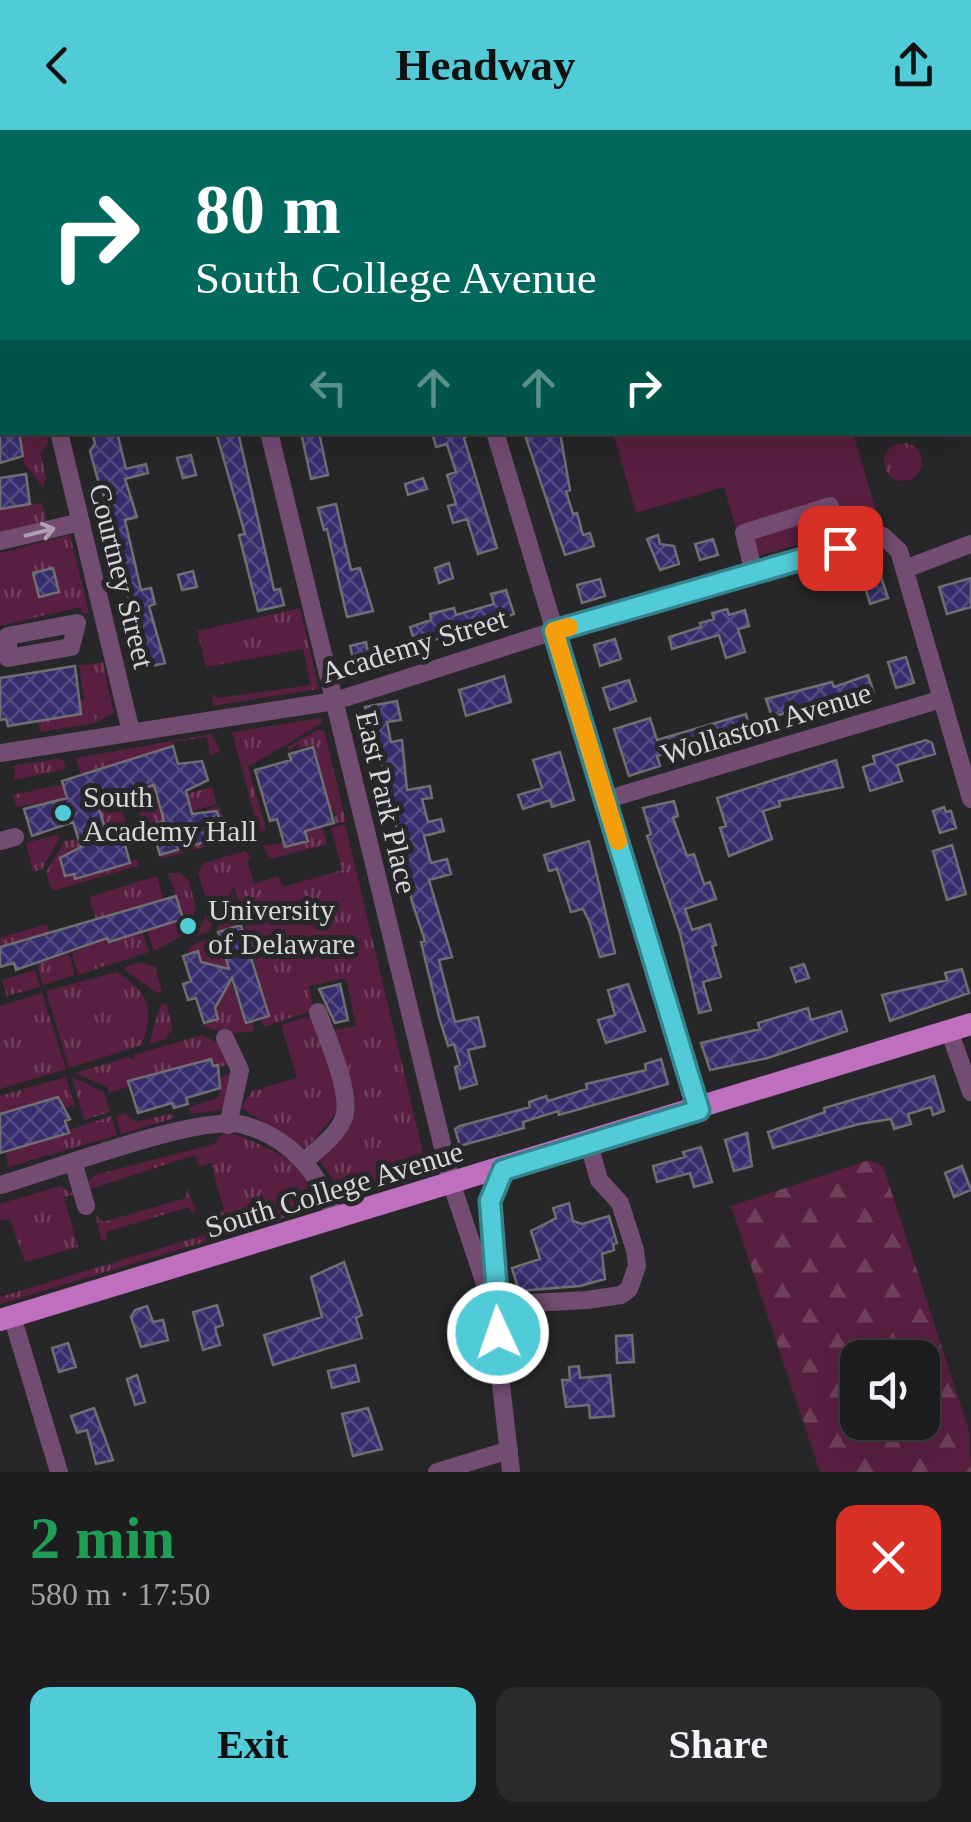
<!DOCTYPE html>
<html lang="en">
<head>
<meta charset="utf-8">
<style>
	:root { --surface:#1d1c1e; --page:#2a292b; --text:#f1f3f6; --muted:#a0a1a4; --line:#3b3a3c; --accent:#52cbd9 }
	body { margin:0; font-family:"Times New Roman",serif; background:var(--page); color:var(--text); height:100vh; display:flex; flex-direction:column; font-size:38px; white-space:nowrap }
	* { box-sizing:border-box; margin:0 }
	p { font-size:32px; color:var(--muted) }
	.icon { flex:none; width:55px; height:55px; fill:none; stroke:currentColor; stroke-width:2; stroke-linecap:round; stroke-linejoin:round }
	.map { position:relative; height:1342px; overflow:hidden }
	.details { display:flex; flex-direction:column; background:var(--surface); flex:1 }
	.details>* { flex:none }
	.hud { position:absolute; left:0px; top:0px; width:972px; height:305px; box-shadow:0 10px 40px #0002,0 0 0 2px var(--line); background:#00695c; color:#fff; overflow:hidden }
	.controls { position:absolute; left:840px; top:1210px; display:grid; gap:20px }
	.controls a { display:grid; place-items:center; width:100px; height:100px; border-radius:20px; background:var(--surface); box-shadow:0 10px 40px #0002,0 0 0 2px var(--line); font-size:50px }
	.pin { position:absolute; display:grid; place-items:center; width:85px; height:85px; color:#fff; margin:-42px; border-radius:20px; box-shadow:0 5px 15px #0006 }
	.me { position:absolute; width:110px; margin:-55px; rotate:357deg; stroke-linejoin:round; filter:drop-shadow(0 0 8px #0008) }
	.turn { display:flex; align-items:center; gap:35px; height:210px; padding:0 30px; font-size:45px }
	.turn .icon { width:130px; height:130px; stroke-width:2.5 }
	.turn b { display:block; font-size:70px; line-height:85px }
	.lanes { display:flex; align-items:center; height:95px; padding:0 30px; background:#0003; justify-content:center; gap:50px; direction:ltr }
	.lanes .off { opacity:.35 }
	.round { display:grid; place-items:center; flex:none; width:105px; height:105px; border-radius:20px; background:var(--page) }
	.headline { display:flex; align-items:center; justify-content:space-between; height:170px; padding:0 30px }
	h1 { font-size:60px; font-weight:700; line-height:75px; color:#1e9e55 }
	.button { display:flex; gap:20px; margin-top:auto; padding:20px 30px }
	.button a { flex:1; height:115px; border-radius:20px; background:var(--accent); color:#111; font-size:40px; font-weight:700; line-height:115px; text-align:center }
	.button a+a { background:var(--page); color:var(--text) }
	header { display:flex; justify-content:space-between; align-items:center; height:130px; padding:0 30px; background:var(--accent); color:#111; font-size:45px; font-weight:700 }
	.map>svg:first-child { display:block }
	.grass { fill:url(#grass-tufts) }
	.forest { fill:url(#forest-firs); fill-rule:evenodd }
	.green { fill:#591f40 }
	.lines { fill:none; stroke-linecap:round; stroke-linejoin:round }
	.stream { stroke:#02003a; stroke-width:4 }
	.building { fill:url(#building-cross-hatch); stroke:#6f6f72; stroke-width:2.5 }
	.minor { stroke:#734c72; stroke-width:18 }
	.major { stroke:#be6fbd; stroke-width:22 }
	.rail-casing { stroke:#a7a6a8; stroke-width:8 }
	.rail { stroke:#272628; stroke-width:4; stroke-dasharray:11; stroke-linecap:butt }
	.oneway { stroke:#af9faf }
	.route-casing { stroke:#35848d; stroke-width:25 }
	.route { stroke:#52cbd9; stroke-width:18 }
	.slow { stroke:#f59e0b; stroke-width:18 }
	.poi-dot { fill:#52cbd9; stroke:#272628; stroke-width:4 }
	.labels { text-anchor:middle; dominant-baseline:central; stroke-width:10; stroke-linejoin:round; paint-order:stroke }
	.street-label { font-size:30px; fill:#d7d6d8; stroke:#272628 }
	.poi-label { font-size:30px; fill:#d7d6d8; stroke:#272628; text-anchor:start }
</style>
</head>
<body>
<header><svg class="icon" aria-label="back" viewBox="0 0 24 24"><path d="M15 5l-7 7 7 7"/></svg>Headway<svg class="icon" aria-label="share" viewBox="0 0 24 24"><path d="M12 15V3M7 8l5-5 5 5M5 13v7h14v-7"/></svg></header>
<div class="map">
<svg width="971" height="1342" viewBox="0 0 971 1342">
	<defs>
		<pattern id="grass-tufts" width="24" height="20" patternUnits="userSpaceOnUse" patternTransform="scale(2.5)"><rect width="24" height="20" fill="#591f40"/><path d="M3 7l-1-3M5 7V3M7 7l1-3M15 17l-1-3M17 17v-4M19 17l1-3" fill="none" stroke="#703f5b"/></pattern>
		<pattern id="forest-firs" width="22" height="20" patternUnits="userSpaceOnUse" patternTransform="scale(2.5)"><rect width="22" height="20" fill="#591f40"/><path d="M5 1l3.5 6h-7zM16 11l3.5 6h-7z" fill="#703f5b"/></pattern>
		<pattern id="building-cross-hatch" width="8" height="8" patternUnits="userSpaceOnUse" patternTransform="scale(2.5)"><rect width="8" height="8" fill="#372d6d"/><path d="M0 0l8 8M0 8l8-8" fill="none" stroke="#534b81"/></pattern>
	</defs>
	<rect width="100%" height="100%" fill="#272628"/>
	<!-- grass -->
	<path class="grass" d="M 19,303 L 46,303 L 48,313 L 41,323 L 46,349 L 43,357 L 24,333 Z
		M884 332a19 19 0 1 1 38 0a19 19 0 1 1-38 0Z
		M 42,373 L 47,391 L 0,402 L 0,379 Z
		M 70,405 L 89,483 L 82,483 L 80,477 L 0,496 L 0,423 Z
		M 300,478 L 319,559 L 312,560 L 303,519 L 206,537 L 197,501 Z
		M 103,532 L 108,557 L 95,593 L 40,602 L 38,590 L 81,584 L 79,571 L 84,569 L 79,536 Z
		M 320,588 L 322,593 L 248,637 L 266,700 L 259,702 L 232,602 Z
		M 317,600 L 324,600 L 346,691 L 330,696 L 336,685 L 329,675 L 313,615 L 300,618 L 297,614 L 289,622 L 288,617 Z
		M 212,604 L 220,622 L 210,625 L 207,607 L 173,612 L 173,616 L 81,645 L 76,628 Z
		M 56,629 L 63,630 L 66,639 L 14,650 L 15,635 Z
		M 63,654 L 67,668 L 16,677 L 13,665 Z
		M 154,655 L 164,691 L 144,699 L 137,675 L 151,670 L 148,656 Z
		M 212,657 L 217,674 L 192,681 L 187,664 Z
		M 103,669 L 108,683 L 122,680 L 129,703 L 108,709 L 97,671 Z
		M 219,676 L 230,710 L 161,729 L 160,725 L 211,710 L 210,705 L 223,702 L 217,681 L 208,683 L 206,680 Z
		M 303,694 L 322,696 L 327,714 L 270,729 L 263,716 L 284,712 L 286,717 L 308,711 Z
		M 345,694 L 426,1035 L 423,1046 L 346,1068 L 319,1030 C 371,976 351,967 334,900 L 356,896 L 346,848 L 309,856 L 314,880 L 264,897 L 261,889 L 269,886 L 234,756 L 208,802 L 196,806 L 209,779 L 198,743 L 204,733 L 245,721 L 251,727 L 247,730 L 254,754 L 278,746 L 283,757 L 342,740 L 331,698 Z
		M 56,705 L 60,707 L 42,739 L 33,742 L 26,713 Z
		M 79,709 L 81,717 L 60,728 L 65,746 L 74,744 L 76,749 L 137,729 L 138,736 L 52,761 L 46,742 L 65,711 Z
		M 168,743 L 180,743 L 189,751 L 196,779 L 182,806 L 154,821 L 147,800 L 176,766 Z
		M 157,746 L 163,769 L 96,790 L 89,767 Z
		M 47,794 L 50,803 L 0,817 L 0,808 Z
		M 142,801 L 149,822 L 78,845 L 72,823 L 107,808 L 109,811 Z
		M 69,824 L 75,845 L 43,855 L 37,834 Z
		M 140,832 L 155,837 L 162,861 L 157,863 L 126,841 L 125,837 Z
		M 35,840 L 40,857 L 7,866 L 2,850 Z
		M 117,842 C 150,865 154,877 142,915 L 69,938 L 46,861 Z
		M 231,852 L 245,892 L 253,891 L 254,901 L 229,904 L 202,896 L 217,889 L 214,878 L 225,854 Z
		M 42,863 L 66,939 L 0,959 L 0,876 Z
		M 166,873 L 173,898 L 165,909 L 149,914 L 160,876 Z
		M 310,886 L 325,901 L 341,977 L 306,1019 L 241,978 L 252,961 L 297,948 L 281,895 Z
		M 202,905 L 220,914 L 230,934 L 219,937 L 211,929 L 129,951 L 130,956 L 109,963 L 107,957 L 75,943 L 128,927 L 134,930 L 134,925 Z
		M 233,940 L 229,968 L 221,980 L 191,984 L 189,977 L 220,967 L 218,950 Z
		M 66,947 L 75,976 L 0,984 L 0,966 Z
		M 72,947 L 104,962 L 110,982 L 84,990 Z
		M 125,983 L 136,992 L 173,983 L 174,988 L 121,1004 L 116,986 Z
		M 111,986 L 117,1005 L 8,1037 L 6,1021 Z
		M 225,1001 C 255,1011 322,1036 319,1077 L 0,1174 L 0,1167 L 211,1103 L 206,1086 L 224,1080 L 211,1033 L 199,1036 L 195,1025 L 87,1060 L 87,1054 L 95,1045 L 214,1014 Z
		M 60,1056 L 74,1064 L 64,1067 L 78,1117 L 25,1132 L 10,1089 L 0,1091 L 0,1074 Z
		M 187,1058 L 196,1080 L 193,1085 L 189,1077 L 106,1102 L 107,1111 L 101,1109 L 96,1085 L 103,1092 L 186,1068 Z"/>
	<!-- forest -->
	<path class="forest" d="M 869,1030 L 883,1036 L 969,1301 L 971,1342 L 820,1342 L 731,1076 ZM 858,1228 L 922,1228 L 922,1292 L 858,1292 Z"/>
	<!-- green -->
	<path class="green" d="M 613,303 L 853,303 L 879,391 L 745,430 L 724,357 L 636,383 Z
		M 311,555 L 312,560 L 213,576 L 212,563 L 217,568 Z
		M 108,557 L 114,583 L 95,593 Z
		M 233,764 L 243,794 L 218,802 L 217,798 Z
		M 207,808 L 224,821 L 229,838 L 201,832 L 198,822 L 189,824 L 188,818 Z"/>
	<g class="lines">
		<!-- stream -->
		<path class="stream" d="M 716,2 L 717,0"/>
	</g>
	<!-- building -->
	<path class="building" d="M 0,302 L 19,302 L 23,326 L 0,333 Z
		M 92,302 L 117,302 L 126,339 L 146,334 L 148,343 L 125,349 L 137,387 L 125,390 L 141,460 L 151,458 L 155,474 L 149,476 L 165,533 L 147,537 L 108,392 L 109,381 L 97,347 L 90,321 L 95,314 Z
		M 216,302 L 238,302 L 274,460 L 280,459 L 284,475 L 258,481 L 239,405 L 245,404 Z
		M 301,302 L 319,302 L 328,345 L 311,349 Z
		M 432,302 L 474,302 L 464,308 L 497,418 L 478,424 L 467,389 L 453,393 L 448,376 L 456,374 L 447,345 L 456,342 L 447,314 L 436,317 Z
		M 524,302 L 560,302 L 570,360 L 566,361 L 573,384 L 577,383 L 583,405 L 590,403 L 594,416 L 565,425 Z
		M 191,325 L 196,345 L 183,348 L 177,328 Z
		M 26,344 L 30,374 L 0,379 L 0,348 Z
		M 423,348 L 427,359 L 408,365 L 405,354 Z
		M 336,374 L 351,440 L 360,438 L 373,481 L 347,487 L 327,399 L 324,400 L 318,378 Z
		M 658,405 L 660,414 L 674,416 L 679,434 L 660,440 L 647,409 Z
		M 713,409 L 718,425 L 700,430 L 695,414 Z
		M 449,433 L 453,448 L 439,453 L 435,438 Z
		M 53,438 L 59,462 L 39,467 L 33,443 Z
		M 193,441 L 197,457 L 182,460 L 178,445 Z
		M 879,441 L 888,468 L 870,474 L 862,446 Z
		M 971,448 L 971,477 L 947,484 L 939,457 Z
		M 600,449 L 605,466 L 582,473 L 577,455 Z
		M 506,460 L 514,484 L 416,516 L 410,497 L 431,490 L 430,484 L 454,478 L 456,485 L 494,474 L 491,464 Z
		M 727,479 L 729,485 L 745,480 L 749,496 L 738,499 L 745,522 L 726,528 L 719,505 L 672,519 L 669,507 L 701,497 L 700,493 L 714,489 L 712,483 Z
		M 615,509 L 621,529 L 600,536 L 594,515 Z
		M 366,512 L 367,519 L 374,517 L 379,535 L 364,539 L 363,532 L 354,534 L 350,516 Z
		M 906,527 L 914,553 L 896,558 L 888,532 Z
		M 75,536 L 81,584 L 8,596 L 6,589 L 0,590 L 0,548 Z
		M 868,545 L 874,563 L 815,583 L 813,575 L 772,587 L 766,569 L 832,552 L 834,557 Z
		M 504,546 L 511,572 L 466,586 L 459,560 Z
		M 629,550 L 636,571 L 610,580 L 603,558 Z
		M 397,571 L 401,590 L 387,592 L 391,612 L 402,610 L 407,660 L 430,656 L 432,668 L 422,669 L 428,692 L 441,689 L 444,701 L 424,706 L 431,733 L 447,729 L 451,744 L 429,750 L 452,827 L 439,830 L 455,892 L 478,887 L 485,916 L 468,920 L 477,954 L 460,959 L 455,937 L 460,935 L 454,914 L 448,916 L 439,887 L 421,812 L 425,811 L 412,772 L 387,652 L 380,627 L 376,627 L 365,577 Z
		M 746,584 L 750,600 L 657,626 L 660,636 L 629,646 L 614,599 L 650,588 L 657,610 Z
		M 926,610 L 932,613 L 935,624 L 897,635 L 902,651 L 870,661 L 863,637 L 875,633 L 873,626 Z
		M 173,616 L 178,634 L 202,631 L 208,650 L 186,661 L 192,684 L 217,681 L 223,701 L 210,705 L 211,710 L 160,725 L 151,695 L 164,691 L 154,655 L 97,671 L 108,709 L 122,704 L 130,733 L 75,749 L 74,744 L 65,746 L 60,728 L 81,717 L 73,692 L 32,706 L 24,679 L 67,668 L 62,651 Z
		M 313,617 L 334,693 L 305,701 L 308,711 L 285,717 L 277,689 L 270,691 L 255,640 L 291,630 L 289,624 Z
		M 560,622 L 574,670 L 552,677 L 550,670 L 523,679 L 518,665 L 542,658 L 533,630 Z
		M 836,630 L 843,657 L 779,671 L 780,676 L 763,681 L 772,709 L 729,726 L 720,698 L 726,696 L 717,668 Z
		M 674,671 L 678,686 L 673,688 L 687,726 L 694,724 L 704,754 L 710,752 L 716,769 L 685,779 L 692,800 L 710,794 L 716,815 L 712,816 L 721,847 L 703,852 L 711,880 L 699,883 L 680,803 L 647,706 L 651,704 L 643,678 Z
		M 944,677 L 946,682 L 951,681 L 956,698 L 940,703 L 933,681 Z
		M 589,711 L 615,823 L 600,827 L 589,791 L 583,779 L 571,782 L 557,739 L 549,741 L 544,725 Z
		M 952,715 L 966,764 L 947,770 L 933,721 Z
		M 176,766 L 183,789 L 109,812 L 107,808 L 16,840 L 14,833 L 0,837 L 0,817 Z
		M 241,795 L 269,886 L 246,893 L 232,848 L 215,878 L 218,889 L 204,893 L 196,868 L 188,870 L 183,854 L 191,851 L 183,826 L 198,821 L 201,832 L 229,839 L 218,802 Z
		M 804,834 L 809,848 L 796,852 L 791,838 Z
		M 962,839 L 969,863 L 890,891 L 882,865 L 947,850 L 945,843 Z
		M 340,854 L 348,890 L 335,893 L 319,859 Z
		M 628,854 L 645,901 L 606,913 L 598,890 L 615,885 L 608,860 Z
		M 808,878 L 811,890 L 841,881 L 847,901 L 768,928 L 710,940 L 701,913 L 760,899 L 758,893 Z
		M 211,929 L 213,936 L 218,935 L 220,958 L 186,968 L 188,974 L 174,978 L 172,973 L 138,983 L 128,951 Z
		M 661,929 L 668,954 L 559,985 L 558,981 L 523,992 L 524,998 L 460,1016 L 455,999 L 460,996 L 530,977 L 529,972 L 546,966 L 548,971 L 587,959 L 586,954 L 646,940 L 645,934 Z
		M 934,946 L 944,981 L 933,985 L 931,977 L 908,984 L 911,994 L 894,999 L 891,989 L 859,994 L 773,1018 L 768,1002 L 825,982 L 824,978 Z
		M 58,967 L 70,989 L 65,991 L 69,1003 L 0,1023 L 0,984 Z
		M 747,1003 L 752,1036 L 734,1041 L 725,1010 Z
		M 701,1017 L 712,1052 L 694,1057 L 690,1043 L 657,1052 L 653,1036 L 685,1027 L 683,1022 Z
		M 962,1036 L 971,1060 L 954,1067 L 945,1043 Z
		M 569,1073 L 573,1091 L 582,1094 L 609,1086 L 617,1113 L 613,1114 L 614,1120 L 602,1124 L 605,1149 L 580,1156 L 519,1161 L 512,1138 L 540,1129 L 531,1101 L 556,1088 L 553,1078 Z
		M 344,1132 L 362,1185 L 356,1188 L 362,1208 L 273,1235 L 264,1205 L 322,1187 L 311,1147 Z
		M 217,1175 L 223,1195 L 215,1198 L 220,1215 L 203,1220 L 193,1182 Z
		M 147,1176 L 153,1192 L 163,1190 L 168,1210 L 141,1217 L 131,1187 L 135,1180 Z
		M 632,1205 L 634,1232 L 617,1233 L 616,1206 Z
		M 68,1213 L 76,1237 L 59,1242 L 52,1218 Z
		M 355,1235 L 359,1251 L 332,1258 L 328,1241 Z
		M 579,1236 L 580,1248 L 610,1245 L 614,1286 L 590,1288 L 589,1275 L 566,1277 L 562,1250 L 570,1250 L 569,1237 Z
		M 137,1245 L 145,1272 L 135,1275 L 127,1249 Z
		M 94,1278 L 113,1330 L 96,1334 L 87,1300 L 77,1303 L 71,1286 Z
		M 368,1278 L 382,1319 L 353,1326 L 342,1284 Z"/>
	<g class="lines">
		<!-- minor -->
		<path class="minor" d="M 194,0 L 195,2
			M 404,0 L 405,2
			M 614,0 L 615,2
			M 364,2 L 372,0
			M 0,56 L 2,66
			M 0,146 L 2,146
			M 0,218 L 2,218
			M 59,302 L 131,602
			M 269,302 L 452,1055 L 492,1175 L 511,1342
			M 495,302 L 699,981
			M 0,411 L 81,392
			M 905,439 L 971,414
			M 754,443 L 744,403 L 830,376
			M 77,493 L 71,517 L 8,528 L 8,506 Z
			M 0,623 L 335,571 L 567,497 L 883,406 L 899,421 L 971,669
			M 605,670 L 942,569
			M 0,711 L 15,707
			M 950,903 L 971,962
			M 225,908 L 240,940 L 228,995
			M 305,1031 C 318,1019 336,1006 343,990 C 354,966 326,906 318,882
			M 74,1035 L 86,1076
			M 0,1055 C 52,1041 199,983 244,995 C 291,1008 322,1045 335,1090
			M 493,1169 L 490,1071 L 503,1040
			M 492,1175 L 587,1170 L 621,1165 L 629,1159 L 637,1136 L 635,1120 L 620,1073 L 599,1050 L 589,1014
			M 12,1186 L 59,1342
			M 437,1342 L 509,1320"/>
		<!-- major -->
		<path class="major" d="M 0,1190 L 971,894"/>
		<defs>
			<path id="rail" d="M 772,0 L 774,2
				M 792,0 L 794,2
				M 970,217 L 971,219
				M 970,242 L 971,243"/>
		</defs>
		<!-- rail casing -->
		<use href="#rail" class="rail-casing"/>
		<!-- rail -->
		<use href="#rail" class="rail"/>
	</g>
	<!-- one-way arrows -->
	<defs><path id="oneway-shaft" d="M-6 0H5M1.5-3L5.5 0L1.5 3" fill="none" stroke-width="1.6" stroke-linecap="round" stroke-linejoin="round" transform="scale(2.5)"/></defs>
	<use class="oneway" href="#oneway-shaft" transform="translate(40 402) rotate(-14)"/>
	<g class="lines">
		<defs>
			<path id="route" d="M 498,1203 L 492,1174 L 496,1150 L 490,1071 L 503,1040 L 699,980 L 554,501 L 840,418"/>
		</defs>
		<!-- route casing -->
		<use href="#route" class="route-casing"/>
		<!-- route -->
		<use href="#route" class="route"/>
		<!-- slow -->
		<path class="slow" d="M 569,497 L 554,501 L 618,711"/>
	</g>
	<!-- markers -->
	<g class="poi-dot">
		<circle cx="63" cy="683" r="10"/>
		<circle cx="188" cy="796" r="10"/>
	</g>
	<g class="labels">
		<!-- street labels -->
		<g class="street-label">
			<text transform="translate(122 446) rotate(76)">Courtney Street</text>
			<text transform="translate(414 515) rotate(-17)">Academy Street</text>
			<text transform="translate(766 593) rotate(-17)">Wollaston Avenue</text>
			<text transform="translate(387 672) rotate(77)">East Park Place</text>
			<text transform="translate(334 1059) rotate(-17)">South College Avenue</text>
		</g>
		<!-- poi labels -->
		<g class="poi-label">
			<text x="83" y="666">South<tspan x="83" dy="34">Academy Hall</tspan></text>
			<text x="208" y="779">University<tspan x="208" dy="34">of Delaware</tspan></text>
		</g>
	</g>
</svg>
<div class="controls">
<a><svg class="icon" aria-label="sound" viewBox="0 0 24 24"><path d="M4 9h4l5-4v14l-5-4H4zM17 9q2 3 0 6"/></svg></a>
</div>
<div class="pin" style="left:840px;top:418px;background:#d93025"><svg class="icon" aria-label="arrive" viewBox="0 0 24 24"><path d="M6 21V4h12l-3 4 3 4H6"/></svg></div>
<svg class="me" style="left:498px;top:1203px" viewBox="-20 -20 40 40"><circle r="17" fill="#52cbd9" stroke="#fff" stroke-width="3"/><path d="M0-11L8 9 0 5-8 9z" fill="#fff"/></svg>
<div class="hud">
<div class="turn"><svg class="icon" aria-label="right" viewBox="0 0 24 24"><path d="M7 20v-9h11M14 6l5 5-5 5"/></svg><div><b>80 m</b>South College Avenue</div></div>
<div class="lanes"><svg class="icon off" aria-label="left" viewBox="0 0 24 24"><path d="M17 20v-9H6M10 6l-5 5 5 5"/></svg><svg class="icon off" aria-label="ahead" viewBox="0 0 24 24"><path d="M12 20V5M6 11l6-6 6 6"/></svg><svg class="icon off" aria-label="ahead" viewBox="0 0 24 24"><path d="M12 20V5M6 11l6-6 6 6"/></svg><svg class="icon" aria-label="right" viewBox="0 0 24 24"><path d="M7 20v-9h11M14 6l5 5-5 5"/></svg></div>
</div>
</div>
<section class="details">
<div class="headline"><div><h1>2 min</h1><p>580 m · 17:50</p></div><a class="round" style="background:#d93025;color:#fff"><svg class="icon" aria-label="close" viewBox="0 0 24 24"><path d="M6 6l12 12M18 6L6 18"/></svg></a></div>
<div class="button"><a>Exit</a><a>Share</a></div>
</section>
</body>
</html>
